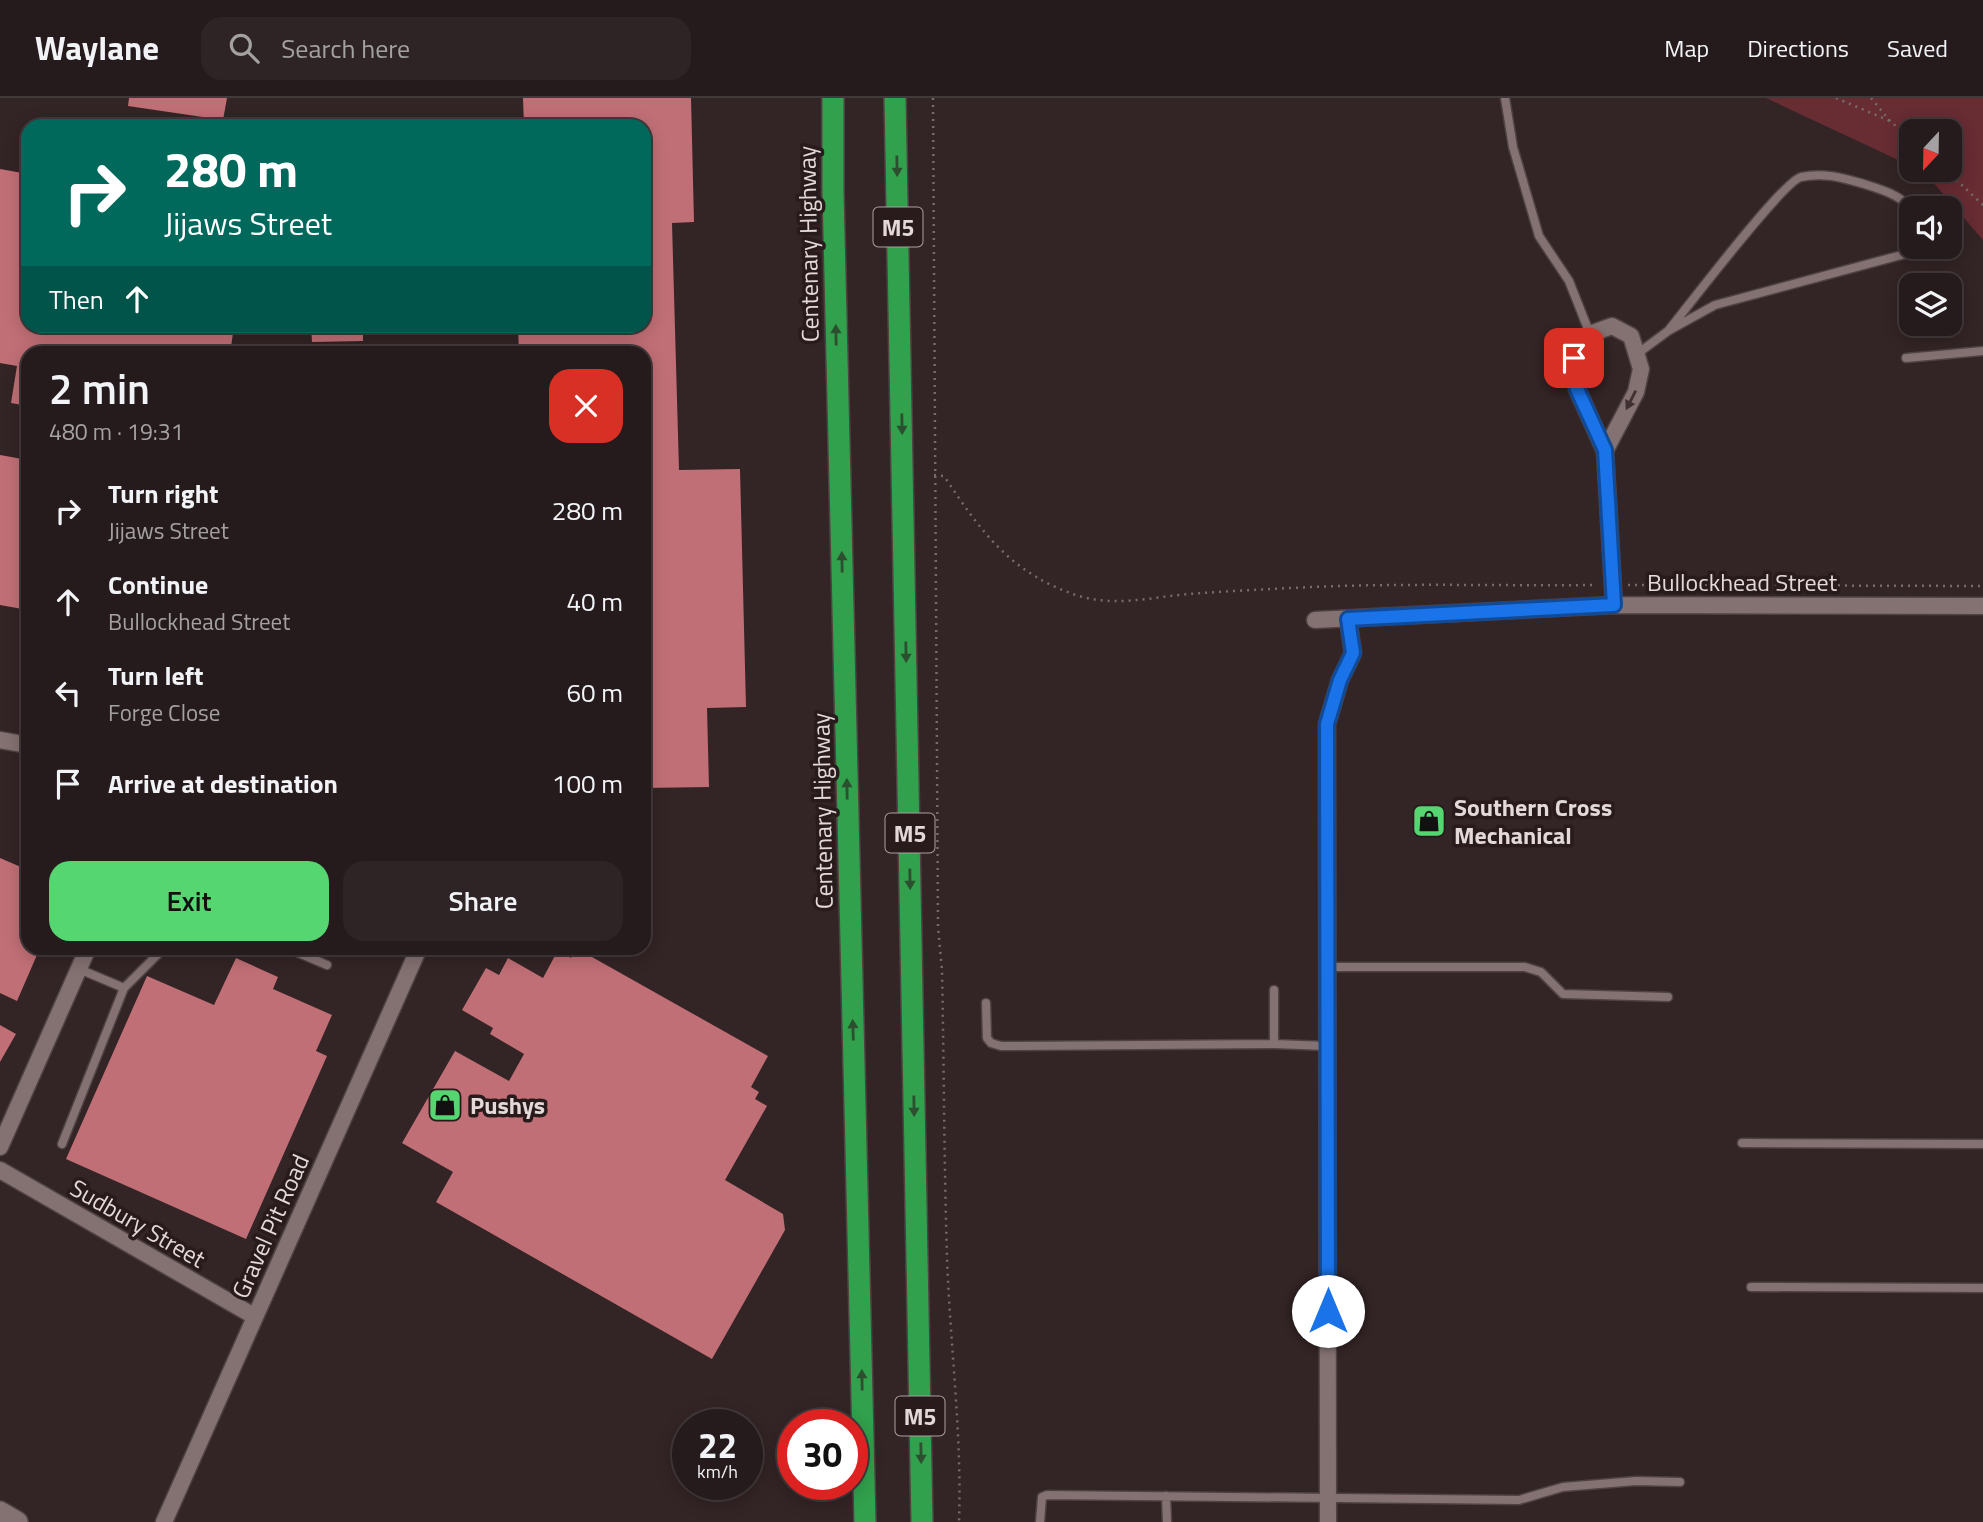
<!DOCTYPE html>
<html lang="en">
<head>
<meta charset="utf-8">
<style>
	:root { --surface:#261b1c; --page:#2e2425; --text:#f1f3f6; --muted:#a4a1a3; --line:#42393b; --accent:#56d671 }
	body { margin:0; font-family:"Titillium Web",sans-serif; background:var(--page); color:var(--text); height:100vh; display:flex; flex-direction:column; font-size:26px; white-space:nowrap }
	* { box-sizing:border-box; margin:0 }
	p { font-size:23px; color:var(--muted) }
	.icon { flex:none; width:38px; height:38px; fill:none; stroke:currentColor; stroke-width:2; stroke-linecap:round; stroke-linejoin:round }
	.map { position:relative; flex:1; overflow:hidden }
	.side { position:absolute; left:21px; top:248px; width:630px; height:609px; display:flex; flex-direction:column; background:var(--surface); border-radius:21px; box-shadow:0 4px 18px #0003,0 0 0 2px var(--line) }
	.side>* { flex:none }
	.banner { position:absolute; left:21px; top:21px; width:630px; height:214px; border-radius:21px; box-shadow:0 4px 18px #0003,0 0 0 2px var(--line); background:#00695c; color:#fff; overflow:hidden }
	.needle { width:46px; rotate:202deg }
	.buttons { position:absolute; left:1899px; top:21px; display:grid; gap:14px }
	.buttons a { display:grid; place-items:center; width:63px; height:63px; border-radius:14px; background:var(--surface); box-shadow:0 4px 18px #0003,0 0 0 2px var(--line); font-size:35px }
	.speed { position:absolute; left:672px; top:1311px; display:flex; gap:14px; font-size:35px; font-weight:700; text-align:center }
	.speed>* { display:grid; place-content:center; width:91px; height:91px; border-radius:50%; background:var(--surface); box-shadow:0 4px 18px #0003,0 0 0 2px var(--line); line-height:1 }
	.speed small { font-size:18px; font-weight:400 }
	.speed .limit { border:10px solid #d22; background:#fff; color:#111 }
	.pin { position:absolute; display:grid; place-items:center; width:60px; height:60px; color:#fff; margin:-30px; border-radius:14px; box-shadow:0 4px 10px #0006 }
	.me { position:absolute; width:77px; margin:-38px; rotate:0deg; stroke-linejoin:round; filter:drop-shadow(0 0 5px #0008) }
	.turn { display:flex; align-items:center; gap:24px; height:147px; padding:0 28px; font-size:32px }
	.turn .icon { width:91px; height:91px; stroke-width:2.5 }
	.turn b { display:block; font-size:49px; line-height:60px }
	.then { display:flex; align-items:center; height:66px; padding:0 28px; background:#0003; gap:14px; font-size:26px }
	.round { display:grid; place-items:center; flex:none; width:74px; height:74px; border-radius:21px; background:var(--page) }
	.headline { display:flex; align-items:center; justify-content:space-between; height:119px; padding:0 28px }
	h1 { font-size:42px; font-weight:600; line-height:52px }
	.button { display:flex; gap:14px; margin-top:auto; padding:14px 28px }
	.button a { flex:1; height:80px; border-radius:21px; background:var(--accent); color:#111; font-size:28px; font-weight:600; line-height:80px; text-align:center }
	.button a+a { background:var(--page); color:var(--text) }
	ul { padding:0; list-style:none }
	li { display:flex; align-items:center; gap:21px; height:91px; padding:0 28px }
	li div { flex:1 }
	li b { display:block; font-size:26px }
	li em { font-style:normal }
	header { display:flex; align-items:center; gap:42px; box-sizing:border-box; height:98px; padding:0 35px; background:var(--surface); border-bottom:2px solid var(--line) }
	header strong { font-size:33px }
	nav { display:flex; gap:38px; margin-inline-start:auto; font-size:24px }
	.search { width:490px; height:63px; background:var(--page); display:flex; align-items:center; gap:18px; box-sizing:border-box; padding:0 24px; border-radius:21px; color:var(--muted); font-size:26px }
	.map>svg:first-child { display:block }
	.green { fill:#682c33 }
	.building { fill:#c16f76 }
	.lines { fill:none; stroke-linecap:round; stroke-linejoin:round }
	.lane-casing { stroke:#4e4243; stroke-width:11 }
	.street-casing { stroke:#4e4243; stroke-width:19 }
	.secondary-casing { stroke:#4e4243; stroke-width:24 }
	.highway-casing { stroke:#4e4243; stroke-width:24 }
	.path { stroke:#786b6b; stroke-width:2.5; stroke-dasharray:2 5; stroke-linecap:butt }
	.lane { stroke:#847172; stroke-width:8 }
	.street { stroke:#847172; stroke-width:16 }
	.secondary { stroke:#847172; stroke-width:21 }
	.highway { stroke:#31a14d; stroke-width:21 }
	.oneway { fill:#2c502f }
	.oneway2 { fill:#403031 }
	.route-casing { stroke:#114b97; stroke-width:18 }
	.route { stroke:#1a73e8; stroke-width:12 }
	.labels { text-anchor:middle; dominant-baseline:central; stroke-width:7; stroke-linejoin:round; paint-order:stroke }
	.shield { fill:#291a1b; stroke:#aba0a0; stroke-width:2 }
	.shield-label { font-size:23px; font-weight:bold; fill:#e3d9d9 }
	.street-label { font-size:24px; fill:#e3d9d9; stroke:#291a1b }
	.poi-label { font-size:24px; font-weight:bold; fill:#e3d9d9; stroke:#291a1b; text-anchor:start }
</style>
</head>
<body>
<header>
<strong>Waylane</strong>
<div class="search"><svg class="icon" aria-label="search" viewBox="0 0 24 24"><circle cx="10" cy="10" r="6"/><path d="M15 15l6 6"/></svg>Search here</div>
<nav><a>Map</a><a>Directions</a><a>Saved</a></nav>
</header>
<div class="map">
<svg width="1983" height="1424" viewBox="0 0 1983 1424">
	<rect width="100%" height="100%" fill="#332425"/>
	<!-- green -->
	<path class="green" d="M 1766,0 L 1983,0 L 1983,142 L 1925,75 L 1919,72 L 1950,72 L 1950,33 L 1911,33 L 1911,68 Z"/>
	<!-- building -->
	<path class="building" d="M 129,0 L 227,0 L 223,22 L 128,8 Z
		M 523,0 L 691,0 L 694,124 L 672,125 L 679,372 L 740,371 L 746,609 L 707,610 L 709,689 L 644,690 L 644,256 L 519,256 L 518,228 L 644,228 L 644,28 L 524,28 Z
		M 0,71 L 28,76 L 28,228 L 234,228 L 230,256 L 28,256 L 28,308 L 11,305 L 17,268 L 0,265 Z
		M 311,228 L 363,228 L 363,243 L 312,244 Z
		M 0,357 L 28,362 L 28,512 L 0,507 Z
		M 0,760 L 28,772 L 28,850 L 40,850 L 17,903 L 0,895 Z
		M 576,850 L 768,958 L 751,989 L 759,994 L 755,1001 L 767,1008 L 725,1082 L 783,1116 L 785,1132 L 712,1261 L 436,1104 L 453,1074 L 402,1045 L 455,953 L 509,983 L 524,956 L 490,936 L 493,930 L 462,912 L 486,870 L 499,877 L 508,860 L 543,880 L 558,852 L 571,860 Z
		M 236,860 L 278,879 L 273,891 L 332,917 L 316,953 L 327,958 L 246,1141 L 66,1061 L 147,878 L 214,907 Z
		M 0,927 L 16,936 L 0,964 Z"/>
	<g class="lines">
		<defs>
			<path id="lane" d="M 1505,0 L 1513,49 L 1539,138 L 1569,183 L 1590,236
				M 1668,233 C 1687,210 1782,84 1801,79 C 1824,74 1843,80 1864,86 C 1880,91 1901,97 1911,111
				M 1637,256 L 1668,233 L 1715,207 L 1909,155 L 1915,149
				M 1906,260 L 1983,253
				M 287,850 L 327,867
				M 1328,869 L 1525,869 L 1541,874 L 1563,896 L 1668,899
				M 79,871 L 124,890
				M 1274,892 L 1274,946 L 1327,948
				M 986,905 L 987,940 L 991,945 L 1001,948 L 1274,946
				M 1742,1045 L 1983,1046
				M 62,1046 L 124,890 L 164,850
				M 1751,1189 L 1983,1190
				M 1166,1398 L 1167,1424
				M 1040,1424 L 1042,1399 L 1047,1397 L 1519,1402 L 1563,1389 L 1636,1383 L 1680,1384"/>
			<path id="street" d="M 1605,353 L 1636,294 L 1641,271 L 1631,238 L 1612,228 L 1590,236 L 1574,260 L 1577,291 L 1605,353 L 1614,507
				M 1315,522 L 1614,507 L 1983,508
				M 0,642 L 28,647
				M 0,1049 L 88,850
				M 0,1072 L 254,1218
				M 164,1424 L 419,850
				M 1328,1424 L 1327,626 L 1340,582 L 1353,555 L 1348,521"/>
			<path id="secondary" d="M 0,1414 L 17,1424"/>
			<path id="highway" d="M 833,0 L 833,94 L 865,1424
				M 895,0 L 922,1424"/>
		</defs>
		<!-- lane casing -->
		<use href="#lane" class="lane-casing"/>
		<!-- street casing -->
		<use href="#street" class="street-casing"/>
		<!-- secondary casing -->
		<use href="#secondary" class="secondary-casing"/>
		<!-- highway casing -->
		<use href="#highway" class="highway-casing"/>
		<!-- path -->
		<path class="path" d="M 933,0 L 938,829 L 942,872 C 944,967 944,1063 947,1159 C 950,1247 962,1335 959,1424
			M 1836,0 L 1890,23
			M 1871,0 L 1890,23 L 1911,41
			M 1946,72 L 1983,107
			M 934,377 L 944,378 C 982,435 1011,476 1079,498 C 1116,509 1152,499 1189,496 C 1229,493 1270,491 1311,489 C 1406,485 1501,488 1597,487
			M 1628,487 L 1983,488"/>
		<!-- lane -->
		<use href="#lane" class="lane"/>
		<!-- street -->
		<use href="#street" class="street"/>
		<!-- secondary -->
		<use href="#secondary" class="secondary"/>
		<!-- highway -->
		<use href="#highway" class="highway"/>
	</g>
	<!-- one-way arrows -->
	<defs><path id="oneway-solid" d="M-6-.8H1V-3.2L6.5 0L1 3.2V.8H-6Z" transform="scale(1.75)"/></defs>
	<g class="oneway">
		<use href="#oneway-solid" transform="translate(897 68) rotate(89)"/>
		<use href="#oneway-solid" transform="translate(836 237) rotate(-91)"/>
		<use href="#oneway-solid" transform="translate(902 326) rotate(89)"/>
		<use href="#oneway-solid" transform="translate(842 464) rotate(-91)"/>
		<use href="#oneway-solid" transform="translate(906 554) rotate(89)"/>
		<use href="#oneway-solid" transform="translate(847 691) rotate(-91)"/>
		<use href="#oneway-solid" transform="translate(910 781) rotate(89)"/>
		<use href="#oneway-solid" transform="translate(853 932) rotate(-92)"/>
		<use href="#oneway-solid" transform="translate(914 1008) rotate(89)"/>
		<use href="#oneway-solid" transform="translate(862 1282) rotate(-91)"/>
		<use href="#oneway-solid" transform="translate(921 1355) rotate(89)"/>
	</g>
	<use class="oneway2" href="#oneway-solid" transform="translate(1631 302) rotate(117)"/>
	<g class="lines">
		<defs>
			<path id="route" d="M 1328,1213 L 1327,626 L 1340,582 L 1353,555 L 1348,521 L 1614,507 L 1605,352 L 1577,291 L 1574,260"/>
		</defs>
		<!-- route casing -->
		<use href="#route" class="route-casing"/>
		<!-- route -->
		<use href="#route" class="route"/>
	</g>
	<!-- icons -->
	<defs>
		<symbol id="shop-square" viewBox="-11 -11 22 22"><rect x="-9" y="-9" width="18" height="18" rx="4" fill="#56d671" stroke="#291a1b"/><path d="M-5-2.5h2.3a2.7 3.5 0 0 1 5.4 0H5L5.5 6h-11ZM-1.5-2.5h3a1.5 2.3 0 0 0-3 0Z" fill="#111"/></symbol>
	</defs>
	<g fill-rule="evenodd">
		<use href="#shop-square" x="1410" y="704" width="38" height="38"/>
		<use href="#shop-square" x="426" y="988" width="38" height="38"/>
	</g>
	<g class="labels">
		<!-- shield labels -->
		<g class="shield">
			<rect x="873.5" y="109.5" width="49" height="39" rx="5"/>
			<rect x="885.5" y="715.5" width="49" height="39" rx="5"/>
			<rect x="895.5" y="1298.5" width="49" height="39" rx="5"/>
		</g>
		<g class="shield-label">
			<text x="898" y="129">M5</text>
			<text x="910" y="735">M5</text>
			<text x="920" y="1318">M5</text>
		</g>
		<!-- street labels -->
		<g class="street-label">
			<text transform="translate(808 146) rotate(-91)">Centenary Highway</text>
			<text x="1742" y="484">Bullockhead Street</text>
			<text transform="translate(822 713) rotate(-91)">Centenary Highway</text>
			<text transform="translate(138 1125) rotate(30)">Sudbury Street</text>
			<text transform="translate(270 1128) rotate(-66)">Gravel Pit Road</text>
		</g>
		<!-- poi labels -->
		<g class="poi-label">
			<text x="1454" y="709">Southern Cross<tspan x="1454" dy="28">Mechanical</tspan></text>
			<text x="470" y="1007">Pushys</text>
		</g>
	</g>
</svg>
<div class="buttons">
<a><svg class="needle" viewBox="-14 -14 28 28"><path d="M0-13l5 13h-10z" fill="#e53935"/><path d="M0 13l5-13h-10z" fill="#a4a1a3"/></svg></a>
<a><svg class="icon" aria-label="sound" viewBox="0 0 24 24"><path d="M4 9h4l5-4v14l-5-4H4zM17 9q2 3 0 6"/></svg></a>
<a><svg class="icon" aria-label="layers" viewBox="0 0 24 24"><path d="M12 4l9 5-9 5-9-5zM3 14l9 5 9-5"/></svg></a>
</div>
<div class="speed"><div>22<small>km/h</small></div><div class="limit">30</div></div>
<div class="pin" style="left:1574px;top:260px;background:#d93025"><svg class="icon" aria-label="arrive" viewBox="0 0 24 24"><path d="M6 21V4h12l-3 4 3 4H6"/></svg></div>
<svg class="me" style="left:1328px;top:1213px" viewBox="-20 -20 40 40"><circle r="19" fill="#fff"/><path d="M0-13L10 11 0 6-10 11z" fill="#1a73e8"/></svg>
<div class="banner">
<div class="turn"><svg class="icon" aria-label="right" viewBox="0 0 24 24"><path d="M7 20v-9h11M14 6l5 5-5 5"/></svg><div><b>280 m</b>Jijaws Street</div></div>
<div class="then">Then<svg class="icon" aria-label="ahead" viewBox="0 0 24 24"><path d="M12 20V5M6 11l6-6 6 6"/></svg></div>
</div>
<section class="side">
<div class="headline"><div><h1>2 min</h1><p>480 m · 19:31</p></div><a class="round" style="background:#d93025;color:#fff"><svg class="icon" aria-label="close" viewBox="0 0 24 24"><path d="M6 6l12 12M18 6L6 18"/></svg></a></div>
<ul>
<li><svg class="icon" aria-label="right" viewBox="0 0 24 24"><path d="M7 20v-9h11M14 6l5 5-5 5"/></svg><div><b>Turn right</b><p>Jijaws Street</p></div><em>280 m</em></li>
<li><svg class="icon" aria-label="ahead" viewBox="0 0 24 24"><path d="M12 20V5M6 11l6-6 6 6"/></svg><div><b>Continue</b><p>Bullockhead Street</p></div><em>40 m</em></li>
<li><svg class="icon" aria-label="left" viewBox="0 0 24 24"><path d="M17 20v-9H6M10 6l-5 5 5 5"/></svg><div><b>Turn left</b><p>Forge Close</p></div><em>60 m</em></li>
<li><svg class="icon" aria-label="arrive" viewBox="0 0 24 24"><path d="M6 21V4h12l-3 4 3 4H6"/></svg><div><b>Arrive at destination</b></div><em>100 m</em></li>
</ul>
<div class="button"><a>Exit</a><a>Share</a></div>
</section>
</div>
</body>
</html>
